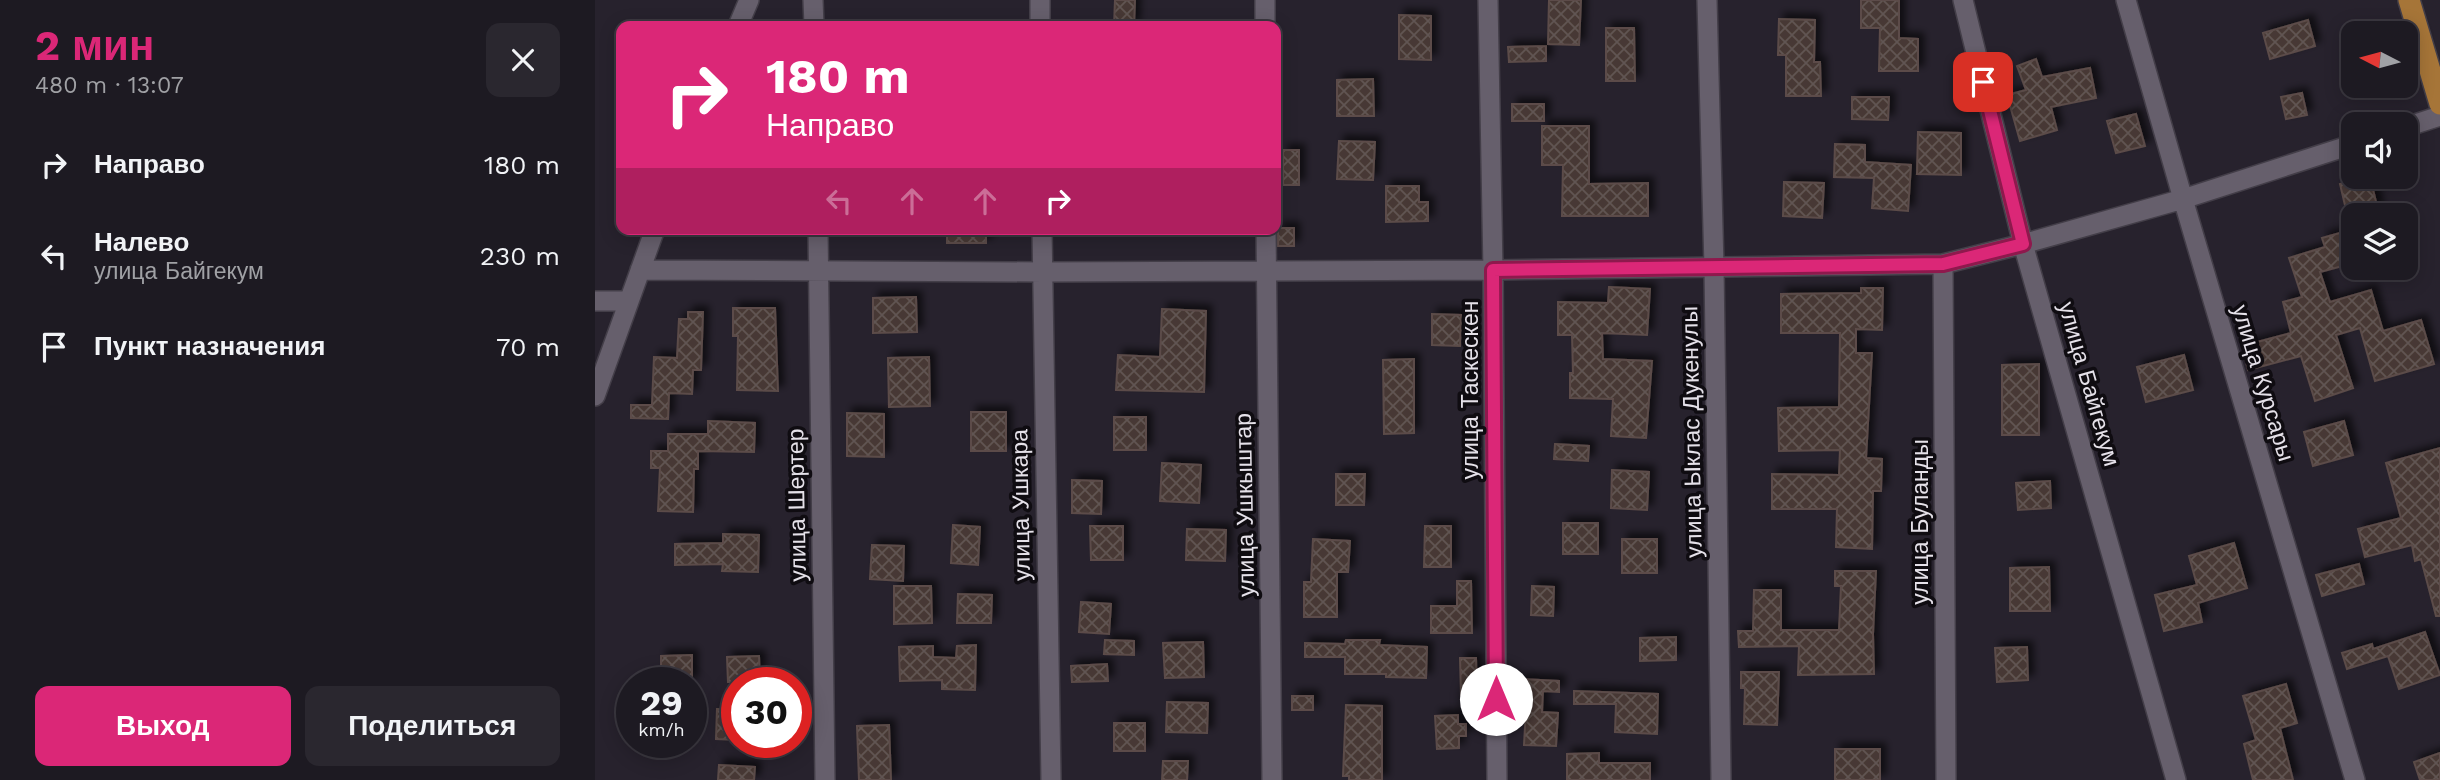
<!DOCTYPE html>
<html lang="ru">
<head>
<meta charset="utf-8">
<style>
	:root { --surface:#1d1a22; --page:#2a272f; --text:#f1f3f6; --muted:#a0a1a5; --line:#3b3840; --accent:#db2777 }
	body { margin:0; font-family:"Work Sans",sans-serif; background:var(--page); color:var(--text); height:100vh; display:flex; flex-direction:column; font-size:26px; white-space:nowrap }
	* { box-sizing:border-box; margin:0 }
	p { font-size:23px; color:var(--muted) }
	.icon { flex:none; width:38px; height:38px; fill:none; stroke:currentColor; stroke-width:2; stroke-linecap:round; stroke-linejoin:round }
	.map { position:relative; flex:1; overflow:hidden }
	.side { display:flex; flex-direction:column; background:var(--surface); width:595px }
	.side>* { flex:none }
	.banner { position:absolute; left:21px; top:21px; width:665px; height:214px; border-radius:14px; box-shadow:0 4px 18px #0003,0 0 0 2px var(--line); background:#db2777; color:#fff; overflow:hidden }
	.needle { width:46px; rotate:276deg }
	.tools { position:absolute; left:1746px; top:21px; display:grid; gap:14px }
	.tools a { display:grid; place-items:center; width:77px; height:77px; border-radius:14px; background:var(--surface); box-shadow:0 4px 18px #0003,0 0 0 2px var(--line); font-size:35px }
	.speed { position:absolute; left:21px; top:667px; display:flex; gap:14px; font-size:35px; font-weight:700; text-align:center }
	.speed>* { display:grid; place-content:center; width:91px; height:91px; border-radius:50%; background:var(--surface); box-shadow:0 4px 18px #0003,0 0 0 2px var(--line); line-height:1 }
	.speed small { font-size:18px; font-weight:400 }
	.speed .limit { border:10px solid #d22; background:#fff; color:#111 }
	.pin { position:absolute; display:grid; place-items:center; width:60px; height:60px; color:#fff; margin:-30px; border-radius:14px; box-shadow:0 4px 10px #0006 }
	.me { position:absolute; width:77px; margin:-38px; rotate:0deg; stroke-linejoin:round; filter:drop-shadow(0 0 5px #0008) }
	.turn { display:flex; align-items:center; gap:24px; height:147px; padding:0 35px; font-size:32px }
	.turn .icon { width:91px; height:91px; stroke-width:2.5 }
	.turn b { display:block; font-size:49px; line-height:60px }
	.lanes { display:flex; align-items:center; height:66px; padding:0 35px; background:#0003; justify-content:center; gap:35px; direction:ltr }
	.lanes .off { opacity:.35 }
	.round { display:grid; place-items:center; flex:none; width:74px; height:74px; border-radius:14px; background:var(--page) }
	.head { display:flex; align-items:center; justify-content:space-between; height:119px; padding:0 35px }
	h1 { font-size:42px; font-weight:700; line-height:52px; color:var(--accent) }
	.button { display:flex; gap:14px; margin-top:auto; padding:14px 35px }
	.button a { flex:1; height:80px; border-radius:14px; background:var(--accent); color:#fff; font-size:28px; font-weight:700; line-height:80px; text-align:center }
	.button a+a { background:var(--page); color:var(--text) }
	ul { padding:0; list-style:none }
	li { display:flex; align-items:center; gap:21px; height:91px; padding:0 35px }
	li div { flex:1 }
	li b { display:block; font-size:26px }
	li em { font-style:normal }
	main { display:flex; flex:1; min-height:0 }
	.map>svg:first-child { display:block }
	.building { fill:url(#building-cross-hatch); stroke:#5b4c48; stroke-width:2; filter:url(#shadow) }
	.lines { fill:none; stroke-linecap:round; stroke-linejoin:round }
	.minor-casing { stroke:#433e48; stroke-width:22 }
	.major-casing { stroke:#433e48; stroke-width:24 }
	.minor { stroke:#665f6c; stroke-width:19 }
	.major { stroke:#a67538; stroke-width:21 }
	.route-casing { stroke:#8e194d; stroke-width:18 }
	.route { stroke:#db2777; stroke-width:12 }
	.labels { text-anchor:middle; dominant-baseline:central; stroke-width:7; stroke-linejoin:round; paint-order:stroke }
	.street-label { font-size:23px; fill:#e5e1e9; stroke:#0f0c11 }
</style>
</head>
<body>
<main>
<section class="side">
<div class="head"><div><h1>2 мин</h1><p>480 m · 13:07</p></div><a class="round"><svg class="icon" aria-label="close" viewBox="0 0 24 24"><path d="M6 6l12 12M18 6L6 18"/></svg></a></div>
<ul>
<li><svg class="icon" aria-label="right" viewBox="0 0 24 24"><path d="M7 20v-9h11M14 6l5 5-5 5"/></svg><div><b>Направо</b></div><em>180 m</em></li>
<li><svg class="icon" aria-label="left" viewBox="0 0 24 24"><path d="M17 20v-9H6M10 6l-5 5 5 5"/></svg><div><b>Налево</b><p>улица Байгекум</p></div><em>230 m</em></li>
<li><svg class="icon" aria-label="arrive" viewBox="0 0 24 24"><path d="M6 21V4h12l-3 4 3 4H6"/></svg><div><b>Пункт назначения</b></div><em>70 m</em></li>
</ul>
<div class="button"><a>Выход</a><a>Поделиться</a></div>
</section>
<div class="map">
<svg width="1845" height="780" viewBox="0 0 1845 780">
	<defs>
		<pattern id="building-cross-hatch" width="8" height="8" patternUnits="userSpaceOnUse" patternTransform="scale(1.75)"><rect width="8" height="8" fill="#473935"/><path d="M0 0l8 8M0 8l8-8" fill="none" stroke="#615552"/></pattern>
		<filter id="shadow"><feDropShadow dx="5.5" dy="-5.5" stdDeviation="3.5" flood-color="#0009"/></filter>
	</defs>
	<rect width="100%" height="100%" fill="#27222d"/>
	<!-- building -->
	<path class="building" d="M 520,0 L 540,0 L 539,26 L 519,26 Z
		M 954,0 L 986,0 L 984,45 L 953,44 Z
		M 1266,0 L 1304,0 L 1304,38 L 1323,39 L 1323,71 L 1284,71 L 1285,28 L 1266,28 Z
		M 804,15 L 836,16 L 836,60 L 804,59 Z
		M 1184,19 L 1220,20 L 1219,62 L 1225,62 L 1226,96 L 1191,96 L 1191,55 L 1183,55 Z
		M 1713,20 L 1720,46 L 1675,59 L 1668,33 Z
		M 1011,28 L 1039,28 L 1040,81 L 1011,81 Z
		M 951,46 L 951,61 L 914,62 L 913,47 Z
		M 1441,59 L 1447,77 L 1495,68 L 1501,98 L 1456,107 L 1462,130 L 1425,141 L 1412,95 L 1431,90 L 1422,66 Z
		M 778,79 L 779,116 L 742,116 L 742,80 Z
		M 1707,93 L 1712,115 L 1691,119 L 1686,97 Z
		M 1257,97 L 1294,97 L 1293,120 L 1257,119 Z
		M 917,104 L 949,104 L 949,121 L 917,121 Z
		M 1541,114 L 1550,146 L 1521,153 L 1512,121 Z
		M 947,126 L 994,126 L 994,184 L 1053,183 L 1053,216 L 967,216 L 968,165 L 947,165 Z
		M 1323,132 L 1366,133 L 1366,175 L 1322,174 Z
		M 744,141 L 780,142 L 778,180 L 742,179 Z
		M 1240,144 L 1270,145 L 1270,162 L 1316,165 L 1313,211 L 1277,208 L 1279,178 L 1239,177 Z
		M 688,150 L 704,150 L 704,185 L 688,185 Z
		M 1775,177 L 1783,210 L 1753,218 L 1745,184 Z
		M 1189,182 L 1229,183 L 1227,218 L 1188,216 Z
		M 791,186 L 824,186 L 824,202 L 833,202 L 833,221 L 791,222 Z
		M 683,228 L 699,228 L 699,246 L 683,246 Z
		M 352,229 L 391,229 L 391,243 L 352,243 Z
		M 1759,229 L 1759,263 L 1725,272 L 1735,302 L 1776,290 L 1788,331 L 1826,320 L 1839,364 L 1780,381 L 1765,328 L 1741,335 L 1758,388 L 1720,401 L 1706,356 L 1653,370 L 1647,346 L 1696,333 L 1688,302 L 1707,297 L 1694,258 L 1730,247 L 1727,238 Z
		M 1014,287 L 1055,289 L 1052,335 L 1007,333 L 1008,359 L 1057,361 L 1051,438 L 1016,436 L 1018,399 L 975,398 L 975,373 L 978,373 L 977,335 L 963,335 L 963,302 L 1013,303 Z
		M 1266,288 L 1288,288 L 1287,330 L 1261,329 L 1261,353 L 1277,353 L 1271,458 L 1287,459 L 1286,491 L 1278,491 L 1277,549 L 1241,547 L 1242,509 L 1177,509 L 1177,474 L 1244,475 L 1245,450 L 1184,451 L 1183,408 L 1244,407 L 1245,333 L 1186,333 L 1186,294 L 1266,293 Z
		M 321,297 L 322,332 L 278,333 L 278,298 Z
		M 138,308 L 180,308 L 183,391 L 142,390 L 143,336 L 138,336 Z
		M 567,309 L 611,311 L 609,392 L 521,390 L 523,355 L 565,357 Z
		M 93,312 L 108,312 L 106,370 L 98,370 L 97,394 L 74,393 L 73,419 L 36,418 L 36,405 L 57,405 L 59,357 L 82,358 L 84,319 L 93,319 Z
		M 837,314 L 866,315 L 865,346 L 837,345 Z
		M 1589,355 L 1598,390 L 1551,402 L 1542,367 Z
		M 334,357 L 335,406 L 294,407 L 293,358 Z
		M 819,359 L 819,433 L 789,434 L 788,360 Z
		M 1444,364 L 1444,435 L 1407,435 L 1407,365 Z
		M 376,412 L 411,412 L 411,451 L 376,451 Z
		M 252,413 L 289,414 L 289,457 L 252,456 Z
		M 519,417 L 551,417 L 551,450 L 519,450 Z
		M 113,421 L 160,423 L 159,452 L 103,451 L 103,469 L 99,469 L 98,512 L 63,511 L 65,468 L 56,468 L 56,451 L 73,451 L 73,434 L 113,434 Z
		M 1749,421 L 1758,455 L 1718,466 L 1709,432 Z
		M 960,444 L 994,446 L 993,461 L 959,459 Z
		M 1845,448 L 1845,616 L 1841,616 L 1826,559 L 1820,561 L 1817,545 L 1770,557 L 1763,529 L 1806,518 L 1791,463 Z
		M 567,463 L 606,465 L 604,503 L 565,501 Z
		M 1017,470 L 1054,472 L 1052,510 L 1016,508 Z
		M 741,474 L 770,474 L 769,505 L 741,505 Z
		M 477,480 L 507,481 L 506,514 L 477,513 Z
		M 1455,481 L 1456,508 L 1423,510 L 1421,483 Z
		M 968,523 L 1003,523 L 1003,554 L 968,554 Z
		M 358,525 L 385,527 L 383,565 L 356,563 Z
		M 495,526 L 528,526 L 528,560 L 496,560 Z
		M 830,526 L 856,526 L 856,567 L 829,567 Z
		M 592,529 L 631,530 L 630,561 L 591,560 Z
		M 128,534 L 164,535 L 163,572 L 127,571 L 128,564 L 80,565 L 80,544 L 128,543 Z
		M 718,539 L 755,541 L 753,572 L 742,572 L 742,617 L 709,617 L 709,582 L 716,582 Z
		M 1027,539 L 1062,539 L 1062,573 L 1027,573 Z
		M 1639,543 L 1652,588 L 1603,603 L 1607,622 L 1569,631 L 1560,595 L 1602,585 L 1594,556 Z
		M 277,545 L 309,546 L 308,581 L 275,579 Z
		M 1764,564 L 1769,584 L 1727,596 L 1721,575 Z
		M 1454,567 L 1455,611 L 1415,611 L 1415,568 Z
		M 1240,571 L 1281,571 L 1278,634 L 1279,674 L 1203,675 L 1204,646 L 1144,647 L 1143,631 L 1158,631 L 1159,590 L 1186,590 L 1186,630 L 1244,630 L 1246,586 L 1240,586 Z
		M 862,581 L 876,581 L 877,633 L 836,633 L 836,606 L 862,606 Z
		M 299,586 L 336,586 L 337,623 L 299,624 Z
		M 937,586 L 959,587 L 958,616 L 936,615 Z
		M 363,594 L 397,595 L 396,623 L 362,623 Z
		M 486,602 L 516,604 L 514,634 L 484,632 Z
		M 1830,632 L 1845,675 L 1804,689 L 1793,656 L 1752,669 L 1747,653 L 1777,644 L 1778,649 Z
		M 1081,637 L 1081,660 L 1045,661 L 1045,638 Z
		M 510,640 L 539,641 L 539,655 L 509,654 Z
		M 751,640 L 785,640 L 784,645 L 832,647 L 831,678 L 791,677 L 791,674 L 750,674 L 750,657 L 710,657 L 710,643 L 750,644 Z
		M 608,642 L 609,677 L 570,678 L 568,643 Z
		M 381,645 L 380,690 L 347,689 L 347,680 L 305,681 L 304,647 L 338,646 L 338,657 L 361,658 L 362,646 Z
		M 1432,647 L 1433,680 L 1402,682 L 1400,648 Z
		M 97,655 L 97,682 L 66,682 L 66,656 Z
		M 164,656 L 165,682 L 133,682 L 132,657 Z
		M 865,658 L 881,658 L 882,694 L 866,695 Z
		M 512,664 L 513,681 L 477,682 L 476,666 Z
		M 1146,672 L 1184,672 L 1182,725 L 1149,724 L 1150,688 L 1146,688 Z
		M 926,679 L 964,681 L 964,692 L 948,691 L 947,712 L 963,713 L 961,746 L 929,745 L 932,691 L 925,691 Z
		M 1691,684 L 1702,723 L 1685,728 L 1698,780 L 1658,780 L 1649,744 L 1661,740 L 1648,696 Z
		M 979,691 L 1063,694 L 1062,734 L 1020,732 L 1021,704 L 979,704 Z
		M 697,696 L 718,696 L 718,710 L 697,710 Z
		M 572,702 L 613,703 L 612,733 L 571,732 Z
		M 751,705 L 787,706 L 787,780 L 754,780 L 754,776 L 748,776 Z
		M 122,709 L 142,710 L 142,740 L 121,739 Z
		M 863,715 L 863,724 L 871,724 L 871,736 L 864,736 L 864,748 L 842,749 L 840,716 Z
		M 519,723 L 550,723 L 550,751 L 519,751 Z
		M 294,725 L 296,780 L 264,780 L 262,726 Z
		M 1240,749 L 1285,749 L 1285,780 L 1240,780 Z
		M 1004,753 L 1004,763 L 1055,763 L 1055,780 L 972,780 L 972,754 Z
		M 1845,753 L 1845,780 L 1825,780 L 1819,762 Z
		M 568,761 L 593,761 L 592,780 L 567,780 Z
		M 124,765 L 160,767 L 159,780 L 123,780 Z"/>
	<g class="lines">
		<defs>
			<path id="minor" d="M 218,0 L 219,26
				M 445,0 L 445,26
				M 670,0 L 670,26
				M 893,0 L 898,270 L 902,780
				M 1112,0 L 1119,267 L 1126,780
				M 1368,0 L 1428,244 L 1581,780
				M 1531,0 L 1588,199 L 1760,780
				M 143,26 L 154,0
				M 1811,127 L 1845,116
				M 223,229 L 230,780
				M 447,229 L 456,780
				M 671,229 L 677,780
				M 1348,264 L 1351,780
				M 45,270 L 448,272 L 898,270 L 1348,264 L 1428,244 L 1588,199 L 1759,144
				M 0,301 L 34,301
				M 0,396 L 60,229"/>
			<path id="major" d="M 1814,0 L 1845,104"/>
		</defs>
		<!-- minor casing -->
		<use href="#minor" class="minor-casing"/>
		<!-- major casing -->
		<use href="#major" class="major-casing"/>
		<!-- minor -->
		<use href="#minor" class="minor"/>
		<!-- major -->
		<use href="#major" class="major"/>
	</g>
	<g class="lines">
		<defs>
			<path id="route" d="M 901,699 L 898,270 L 1348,264 L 1428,244 L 1388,82"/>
		</defs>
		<!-- route casing -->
		<use href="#route" class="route-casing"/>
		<!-- route -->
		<use href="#route" class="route"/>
	</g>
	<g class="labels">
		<!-- street labels -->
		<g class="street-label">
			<text transform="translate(1668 383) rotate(73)">улица Курсары</text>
			<text transform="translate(1494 384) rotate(74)">улица Байгекум</text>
			<text transform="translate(875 390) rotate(-90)">улица Таскескен</text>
			<text transform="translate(1097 432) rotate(-91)">улица Ыклас Дукенулы</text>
			<text transform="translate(202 505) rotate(-91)">улица Шертер</text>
			<text transform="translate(426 505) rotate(-91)">улица Ушкара</text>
			<text transform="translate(650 505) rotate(-91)">улица Ушкыштар</text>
			<text transform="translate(1325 522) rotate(-90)">улица Буланды</text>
		</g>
	</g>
</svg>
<div class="tools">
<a><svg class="needle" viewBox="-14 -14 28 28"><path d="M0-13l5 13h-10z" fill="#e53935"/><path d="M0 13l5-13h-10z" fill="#a0a1a5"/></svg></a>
<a><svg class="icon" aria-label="sound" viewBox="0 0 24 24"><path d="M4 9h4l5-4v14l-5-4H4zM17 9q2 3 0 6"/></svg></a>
<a><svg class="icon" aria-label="layers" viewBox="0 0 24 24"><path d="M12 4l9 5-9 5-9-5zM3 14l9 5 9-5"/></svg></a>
</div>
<div class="speed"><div>29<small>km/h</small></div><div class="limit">30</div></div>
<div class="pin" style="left:1388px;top:82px;background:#d93025"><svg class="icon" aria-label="arrive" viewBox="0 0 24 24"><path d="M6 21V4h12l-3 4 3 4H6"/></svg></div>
<svg class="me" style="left:901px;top:699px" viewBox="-20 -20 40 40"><circle r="19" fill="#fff"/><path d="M0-13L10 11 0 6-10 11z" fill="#db2777"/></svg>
<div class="banner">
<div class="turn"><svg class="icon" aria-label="right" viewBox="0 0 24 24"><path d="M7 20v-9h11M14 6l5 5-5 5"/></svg><div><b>180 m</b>Направо</div></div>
<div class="lanes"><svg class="icon off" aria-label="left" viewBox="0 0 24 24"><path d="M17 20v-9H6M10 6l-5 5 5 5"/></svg><svg class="icon off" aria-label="ahead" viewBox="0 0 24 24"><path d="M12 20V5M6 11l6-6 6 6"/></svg><svg class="icon off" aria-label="ahead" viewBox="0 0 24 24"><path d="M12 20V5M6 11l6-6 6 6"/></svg><svg class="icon" aria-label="right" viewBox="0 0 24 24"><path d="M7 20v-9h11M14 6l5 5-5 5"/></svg></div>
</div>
</div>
</main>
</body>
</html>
